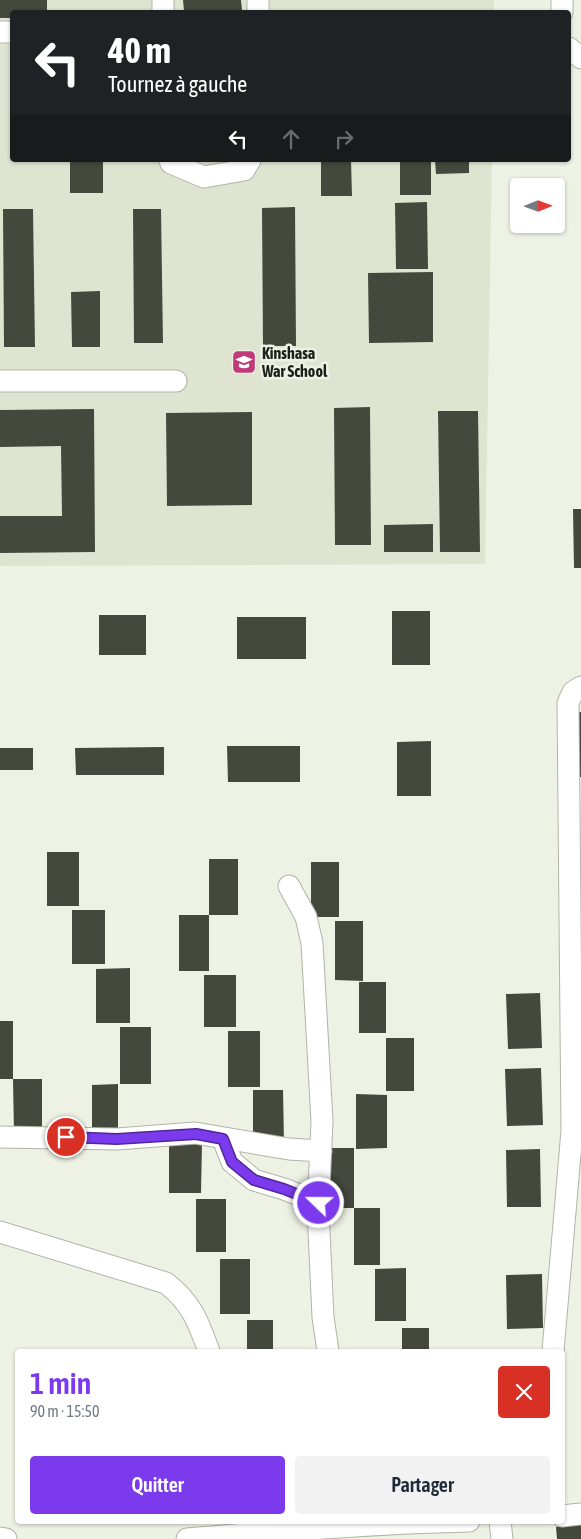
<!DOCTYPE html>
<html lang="fr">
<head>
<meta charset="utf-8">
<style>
	:root { --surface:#fff; --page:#f2f2f3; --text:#1f2937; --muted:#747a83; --accent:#7c3aed }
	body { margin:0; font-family:"Asap Condensed",sans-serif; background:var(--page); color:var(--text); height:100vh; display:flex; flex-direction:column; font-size:19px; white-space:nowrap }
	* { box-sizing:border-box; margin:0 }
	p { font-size:16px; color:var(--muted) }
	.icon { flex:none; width:28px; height:28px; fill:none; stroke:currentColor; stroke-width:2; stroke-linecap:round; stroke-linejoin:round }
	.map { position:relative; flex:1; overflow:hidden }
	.side { position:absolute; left:15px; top:1349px; width:550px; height:175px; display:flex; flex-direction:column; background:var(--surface); border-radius:5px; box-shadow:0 1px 4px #0004 }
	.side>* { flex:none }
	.top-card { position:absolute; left:10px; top:10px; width:561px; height:152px; border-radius:5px; box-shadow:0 1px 4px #0004; background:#202124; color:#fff; overflow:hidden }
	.needle { width:32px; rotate:89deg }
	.controls { position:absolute; left:510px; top:178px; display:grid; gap:10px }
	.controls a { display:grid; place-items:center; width:55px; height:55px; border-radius:5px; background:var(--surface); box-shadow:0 1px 4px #0004; font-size:25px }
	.pin { position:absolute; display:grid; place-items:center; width:42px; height:42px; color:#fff; margin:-21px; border:2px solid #fff; border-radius:50%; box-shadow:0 1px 5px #0007 }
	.me { position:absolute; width:55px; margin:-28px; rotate:292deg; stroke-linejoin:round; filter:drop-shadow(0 0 4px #0008) }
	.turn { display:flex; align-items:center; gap:18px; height:105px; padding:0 15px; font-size:22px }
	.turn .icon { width:65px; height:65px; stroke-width:2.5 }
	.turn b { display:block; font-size:35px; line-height:42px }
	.lanes { display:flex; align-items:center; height:48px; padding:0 15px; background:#0003; justify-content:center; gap:25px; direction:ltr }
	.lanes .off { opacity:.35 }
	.round { display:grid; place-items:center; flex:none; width:52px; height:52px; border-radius:5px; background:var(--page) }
	.headline { display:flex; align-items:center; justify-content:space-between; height:85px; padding:0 15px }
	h1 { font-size:30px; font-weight:600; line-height:38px; color:var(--accent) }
	.primary-button { display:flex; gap:10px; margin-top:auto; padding:10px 15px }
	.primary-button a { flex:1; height:58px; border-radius:5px; background:var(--accent); color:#fff; font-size:20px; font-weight:600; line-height:58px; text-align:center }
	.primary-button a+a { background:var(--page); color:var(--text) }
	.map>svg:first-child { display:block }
	.built { fill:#dfe4d0 }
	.building { fill:#45483d }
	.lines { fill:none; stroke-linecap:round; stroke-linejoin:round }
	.minor-casing { stroke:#b1b5a8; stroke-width:23 }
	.minor { stroke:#fff; stroke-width:21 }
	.route-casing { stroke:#51269a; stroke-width:12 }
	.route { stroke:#7c3aed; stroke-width:9 }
	.labels { text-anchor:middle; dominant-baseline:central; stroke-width:5; stroke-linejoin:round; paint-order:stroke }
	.poi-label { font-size:16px; font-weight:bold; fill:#1e1f1a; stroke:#eef2e4; text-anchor:start }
</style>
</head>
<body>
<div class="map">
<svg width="581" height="1539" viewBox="0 0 581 1539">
	<rect width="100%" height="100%" fill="#eef2e4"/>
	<!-- built -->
	<path class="built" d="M 0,0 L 494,0 L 494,12 L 12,12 L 12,160 L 492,160 L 485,564 L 0,566 Z"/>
	<!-- building -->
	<path class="building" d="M 0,0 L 47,0 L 47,12 L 12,12 L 12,18 L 0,18 Z
		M 183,0 L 241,0 L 242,10 L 184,11 Z
		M 70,160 L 103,160 L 103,193 L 70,193 Z
		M 321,160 L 351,160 L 352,196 L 321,196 Z
		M 400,160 L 431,160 L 431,195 L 400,195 Z
		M 435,160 L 469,160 L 469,173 L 436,174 Z
		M 427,202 L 428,269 L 396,269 L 395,203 Z
		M 295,207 L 296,346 L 263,346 L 262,208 Z
		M 3,209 L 33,209 L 35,347 L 4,347 Z
		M 133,209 L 161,209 L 163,343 L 134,343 Z
		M 433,272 L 433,342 L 369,343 L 368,273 Z
		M 100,291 L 100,347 L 72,347 L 71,292 Z
		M 370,407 L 371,545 L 335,545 L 334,408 Z
		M 94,409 L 95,552 L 0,553 L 0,516 L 62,516 L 61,446 L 0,447 L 0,410 Z
		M 438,411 L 478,411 L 480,552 L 440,552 Z
		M 252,412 L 252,505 L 167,506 L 166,413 Z
		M 573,509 L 581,509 L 581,568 L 574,568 Z
		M 433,524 L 433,552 L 384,552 L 384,525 Z
		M 392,611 L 430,611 L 430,665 L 392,665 Z
		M 99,615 L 146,615 L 146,655 L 99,655 Z
		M 237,617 L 306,617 L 306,659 L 237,659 Z
		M 574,712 L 581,712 L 581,777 L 578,777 Z
		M 431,741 L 431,796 L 397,796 L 397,742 Z
		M 227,746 L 300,746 L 300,782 L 228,782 Z
		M 164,747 L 164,775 L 76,775 L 75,748 Z
		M 0,748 L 33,748 L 33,770 L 0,770 Z
		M 47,852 L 79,852 L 79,906 L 47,906 Z
		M 209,859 L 238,859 L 238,915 L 209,915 L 209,971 L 179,971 L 179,915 L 209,915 Z
		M 311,862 L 339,862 L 339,917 L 311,917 Z
		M 72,910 L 105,910 L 105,964 L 72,964 Z
		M 335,921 L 363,921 L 363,981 L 335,980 Z
		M 130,968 L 130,1023 L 96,1023 L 96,969 Z
		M 204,975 L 236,975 L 236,1027 L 204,1027 Z
		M 359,982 L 386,982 L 386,1033 L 359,1033 Z
		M 540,993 L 542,1048 L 508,1049 L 506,994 Z
		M 0,1021 L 13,1021 L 13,1079 L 0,1079 Z
		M 120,1027 L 151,1027 L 151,1084 L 120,1084 Z
		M 228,1031 L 260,1031 L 260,1087 L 228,1087 Z
		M 386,1038 L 414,1038 L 414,1091 L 386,1091 Z
		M 541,1068 L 543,1125 L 507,1126 L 505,1069 Z
		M 13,1079 L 42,1079 L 42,1134 L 14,1134 Z
		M 118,1084 L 118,1138 L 92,1138 L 92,1085 Z
		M 253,1090 L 283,1090 L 284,1143 L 253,1143 Z
		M 356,1094 L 387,1095 L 387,1148 L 356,1149 Z
		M 169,1142 L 202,1142 L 201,1193 L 169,1193 Z
		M 328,1148 L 354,1148 L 354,1208 L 380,1208 L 380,1265 L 354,1265 L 354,1208 L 327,1208 Z
		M 540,1149 L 541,1207 L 507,1207 L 506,1150 Z
		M 196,1199 L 226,1199 L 226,1252 L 196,1252 Z
		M 220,1259 L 250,1259 L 250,1314 L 220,1314 Z
		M 406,1268 L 406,1321 L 375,1321 L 375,1269 Z
		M 542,1274 L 543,1328 L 507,1329 L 506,1275 Z
		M 247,1320 L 273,1320 L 273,1351 L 247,1351 Z
		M 402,1328 L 429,1328 L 429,1351 L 402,1351 Z
		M 581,1524 L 581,1539 L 557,1539 L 556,1527 Z"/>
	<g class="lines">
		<defs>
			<path id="minor" d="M 163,0 L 163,12
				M 562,0 L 562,12
				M 258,12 L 258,0
				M 0,32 L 12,32
				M 569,48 L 581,58
				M 170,160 L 171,163 L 204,177 L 244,170 L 250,160
				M 0,381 L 176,381
				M 289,886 L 306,917 L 312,943 L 322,1121 L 318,1210 L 323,1317 L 328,1351
				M 0,1137 L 117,1139 L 195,1133 L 289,1149 L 321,1151
				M 223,1139 L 232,1162 L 254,1180 L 284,1189 L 319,1203
				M 0,1232 L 166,1283 C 192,1303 198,1322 209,1351
				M 553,1351 L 572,1131 L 568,703 L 573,692 L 581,687
				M 562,1516 L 581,1514
				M 500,1521 L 502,1539
				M 0,1538 L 6,1539
				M 187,1539 C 281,1531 375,1523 469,1521"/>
		</defs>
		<!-- minor casing -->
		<use href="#minor" class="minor-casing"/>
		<!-- minor -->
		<use href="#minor" class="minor"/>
	</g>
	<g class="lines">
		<defs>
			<path id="route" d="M 66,1137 L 117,1139 L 196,1134 L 223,1139 L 232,1162 L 254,1180 L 284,1189 L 319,1203"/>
		</defs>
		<!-- route casing -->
		<use href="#route" class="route-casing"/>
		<!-- route -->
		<use href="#route" class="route"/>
	</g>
	<!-- icons -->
	<defs>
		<symbol id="university-square" viewBox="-11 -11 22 22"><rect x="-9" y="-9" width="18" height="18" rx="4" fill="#c03a7a" stroke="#eef2e4"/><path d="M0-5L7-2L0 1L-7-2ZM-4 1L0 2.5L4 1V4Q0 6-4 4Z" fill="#fff"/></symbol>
	</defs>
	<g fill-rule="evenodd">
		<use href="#university-square" x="230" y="348" width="28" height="28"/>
	</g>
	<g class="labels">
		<!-- poi labels -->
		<g class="poi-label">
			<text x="262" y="353">Kinshasa<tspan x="262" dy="18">War School</tspan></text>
		</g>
	</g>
</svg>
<div class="controls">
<a><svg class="needle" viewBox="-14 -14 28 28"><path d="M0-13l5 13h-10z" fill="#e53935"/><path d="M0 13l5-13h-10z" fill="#747a83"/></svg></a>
</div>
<div class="pin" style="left:66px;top:1137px;background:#d93025"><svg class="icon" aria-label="arrive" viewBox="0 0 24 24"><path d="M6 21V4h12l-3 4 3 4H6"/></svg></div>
<svg class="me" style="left:319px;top:1203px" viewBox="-20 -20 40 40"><circle r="17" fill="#7c3aed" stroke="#fff" stroke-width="3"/><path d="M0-11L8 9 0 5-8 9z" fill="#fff"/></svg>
<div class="top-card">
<div class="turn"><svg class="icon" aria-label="left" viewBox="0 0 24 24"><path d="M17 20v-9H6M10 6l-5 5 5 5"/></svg><div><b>40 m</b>Tournez à gauche</div></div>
<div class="lanes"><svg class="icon" aria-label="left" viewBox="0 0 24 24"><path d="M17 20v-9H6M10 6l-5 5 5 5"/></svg><svg class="icon off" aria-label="ahead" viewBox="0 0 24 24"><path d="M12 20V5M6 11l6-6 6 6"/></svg><svg class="icon off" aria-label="right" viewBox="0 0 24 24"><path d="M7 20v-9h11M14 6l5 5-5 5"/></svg></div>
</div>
<section class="side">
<div class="headline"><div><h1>1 min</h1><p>90 m · 15:50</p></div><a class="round" style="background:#d93025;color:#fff"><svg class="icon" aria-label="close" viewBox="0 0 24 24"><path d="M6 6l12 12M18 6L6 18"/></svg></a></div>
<div class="primary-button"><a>Quitter</a><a>Partager</a></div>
</section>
</div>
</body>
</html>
